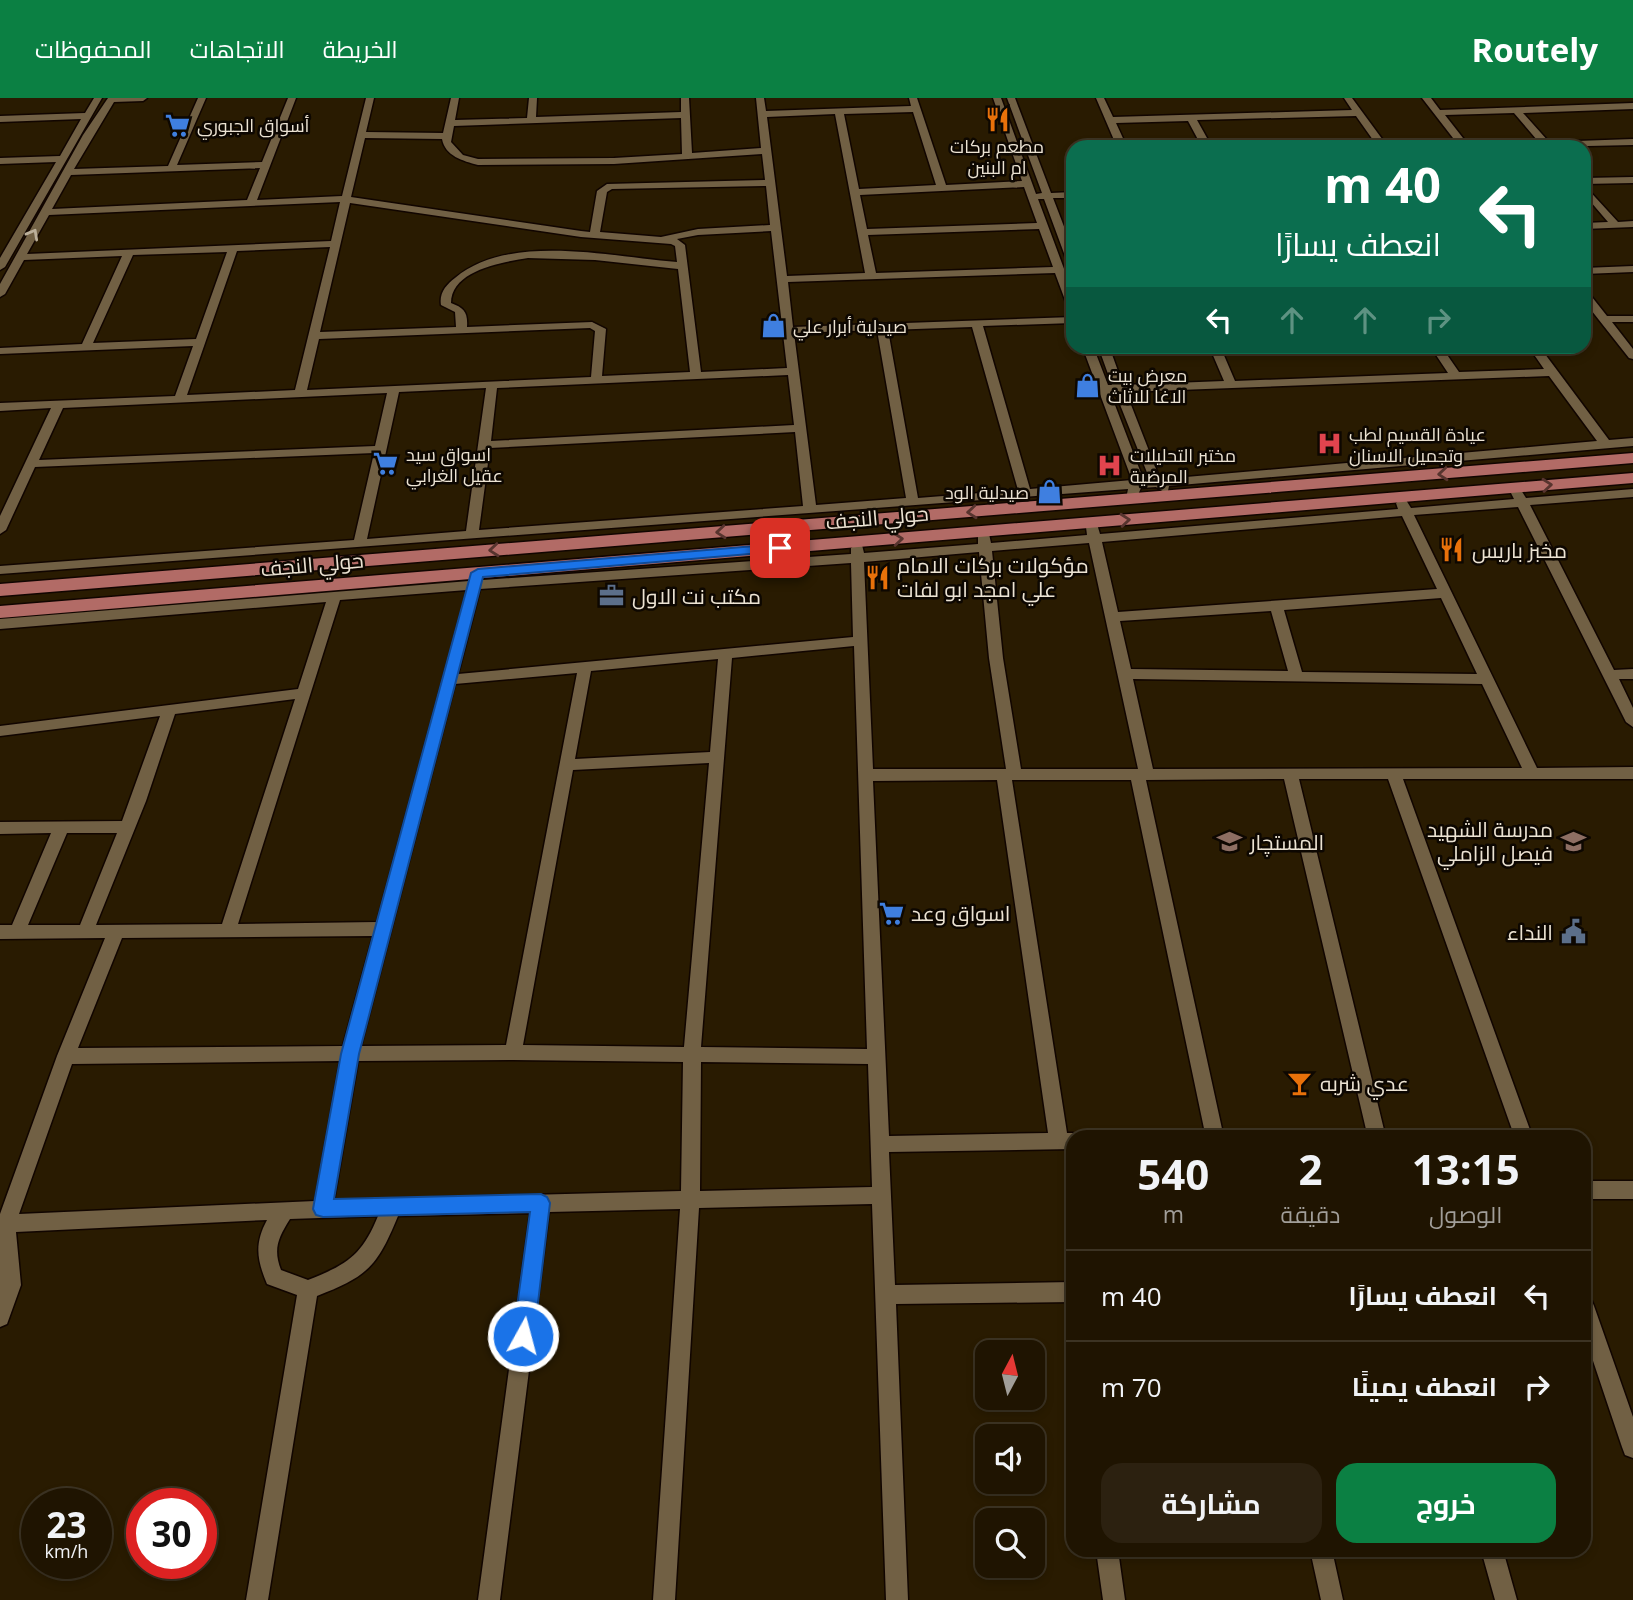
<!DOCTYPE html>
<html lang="ar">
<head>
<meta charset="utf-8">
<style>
	:root { --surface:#1f1401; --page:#2c2110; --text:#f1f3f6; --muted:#a19e99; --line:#3c3323; --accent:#0b8043 }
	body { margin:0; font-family:"Open Sans",Cairo,sans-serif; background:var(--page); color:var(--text); direction:rtl; height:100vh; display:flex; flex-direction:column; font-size:26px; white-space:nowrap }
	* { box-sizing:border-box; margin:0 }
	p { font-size:23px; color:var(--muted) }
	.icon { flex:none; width:38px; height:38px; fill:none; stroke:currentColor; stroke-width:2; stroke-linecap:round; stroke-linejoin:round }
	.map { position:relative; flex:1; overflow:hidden; direction:ltr }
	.details { position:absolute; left:1066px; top:1032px; width:525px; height:427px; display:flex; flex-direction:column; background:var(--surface); border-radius:21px; box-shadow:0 4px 10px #0003,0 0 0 2px var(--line); direction:rtl }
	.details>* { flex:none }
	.banner { position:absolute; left:1066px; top:42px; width:525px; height:214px; border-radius:21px; box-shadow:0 4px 10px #0003,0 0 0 2px var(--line); direction:rtl; background:#0b6e4f; color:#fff; overflow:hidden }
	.needle { width:46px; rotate:7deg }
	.buttons { position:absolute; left:975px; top:1242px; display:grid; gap:14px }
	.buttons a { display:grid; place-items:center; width:70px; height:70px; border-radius:14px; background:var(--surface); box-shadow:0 4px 10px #0003,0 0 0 2px var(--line); font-size:35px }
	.speed { position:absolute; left:21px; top:1390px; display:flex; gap:14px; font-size:35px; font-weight:700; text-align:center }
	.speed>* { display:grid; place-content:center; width:91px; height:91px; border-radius:50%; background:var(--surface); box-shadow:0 4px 10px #0003,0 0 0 2px var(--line); line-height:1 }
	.speed small { font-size:18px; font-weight:400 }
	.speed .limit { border:10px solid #d22; background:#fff; color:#111 }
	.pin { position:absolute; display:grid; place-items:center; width:60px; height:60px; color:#fff; margin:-30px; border-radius:14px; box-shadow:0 4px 10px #0006 }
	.me { position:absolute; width:77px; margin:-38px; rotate:7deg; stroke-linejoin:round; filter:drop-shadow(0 0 5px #0008) }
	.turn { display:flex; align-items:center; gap:24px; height:147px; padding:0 35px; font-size:32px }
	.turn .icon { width:91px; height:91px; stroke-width:2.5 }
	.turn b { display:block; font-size:49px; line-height:60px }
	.lanes { display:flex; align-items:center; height:66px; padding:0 35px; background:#0003; justify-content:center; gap:35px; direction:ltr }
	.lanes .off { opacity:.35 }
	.eta { display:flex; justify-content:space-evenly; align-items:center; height:119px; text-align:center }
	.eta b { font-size:42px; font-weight:700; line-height:49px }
	.action { display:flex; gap:14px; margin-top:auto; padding:14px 35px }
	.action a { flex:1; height:80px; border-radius:21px; background:var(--accent); color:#fff; font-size:28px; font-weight:700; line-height:80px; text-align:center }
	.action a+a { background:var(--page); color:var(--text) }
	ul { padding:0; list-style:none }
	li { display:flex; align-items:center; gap:21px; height:91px; padding:0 35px; border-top:2px solid var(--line) }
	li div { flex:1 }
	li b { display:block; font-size:26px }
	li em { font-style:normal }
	header { display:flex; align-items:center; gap:42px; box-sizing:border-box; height:98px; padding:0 35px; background:var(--accent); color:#fff }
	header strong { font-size:33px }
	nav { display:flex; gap:38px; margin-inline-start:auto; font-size:24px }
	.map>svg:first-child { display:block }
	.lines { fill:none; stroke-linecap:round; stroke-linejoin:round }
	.minor-casing { stroke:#110500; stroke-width:3 }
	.primary-casing { stroke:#110500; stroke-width:3 }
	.minor { fill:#716044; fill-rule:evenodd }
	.primary { fill:#b26b66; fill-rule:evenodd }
	.oneway { stroke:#bbaf9a }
	.oneway2 { stroke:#57342e }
	.route { fill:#1a73e8; stroke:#114b97; stroke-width:2 }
	.labels { text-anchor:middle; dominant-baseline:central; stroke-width:5; stroke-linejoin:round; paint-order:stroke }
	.far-poi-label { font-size:18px; fill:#ece3d3; stroke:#0d0701; text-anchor:start }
	.street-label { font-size:21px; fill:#ece3d3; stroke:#0d0701 }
	.poi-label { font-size:21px; fill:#ece3d3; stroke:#0d0701; text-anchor:start }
</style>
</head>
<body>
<header>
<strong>Routely</strong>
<nav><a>الخريطة</a><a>الاتجاهات</a><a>المحفوظات</a></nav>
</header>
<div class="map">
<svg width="1633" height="1502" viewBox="0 0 1633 1502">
	<rect width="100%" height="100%" fill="#291b01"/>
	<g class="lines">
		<defs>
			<path id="minor" d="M 94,0 L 102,0 L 5,169 L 0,172 L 0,160 L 56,64 L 0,66 L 0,60 L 60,58 L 81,21 L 0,24 L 0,18 L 85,15 Z
				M 108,0 L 147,0 L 143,3 L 114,4 L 74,71 L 168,68 L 198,0 L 206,0 L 177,67 L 262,64 L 288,0 L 296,0 L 257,102 L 342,98 L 366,0 L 374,0 L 366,34 L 443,35 L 451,0 L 459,0 L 455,22 L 527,20 L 529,0 L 537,0 L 536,19 L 681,14 L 681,0 L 689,0 L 692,55 L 761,50 L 756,0 L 764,0 L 766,13 L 911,8 L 909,0 L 917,0 L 946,87 L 1022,83 L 993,0 L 1001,0 L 1036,96 L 1042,95 L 1007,0 L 1015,0 L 1051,95 L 1073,94 L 1073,100 L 1053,100 L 1073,152 L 1073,169 L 1068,166 L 1044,101 L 1038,101 L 1073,195 L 1073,213 L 1068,210 L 1055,175 L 788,184 L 793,229 L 1073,219 L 1073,225 L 983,228 L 1030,391 L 1132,382 L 1082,248 L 1093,248 L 1108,287 L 1112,287 L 1098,248 L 1109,248 L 1123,287 L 1224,283 L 1209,248 L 1220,248 L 1235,283 L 1448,275 L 1430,248 L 1441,248 L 1459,274 L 1544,271 L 1528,248 L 1539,248 L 1609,342 L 1633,340 L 1633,348 L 1169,388 L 1168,393 L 1164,394 L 1156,389 L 1141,390 L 1137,399 L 1133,400 L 1127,396 L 1128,391 L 0,476 L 0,468 L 354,442 L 374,355 L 35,369 L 6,432 L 0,436 L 0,418 L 51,310 L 0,313 L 0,305 L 175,298 L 193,248 L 0,256 L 0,250 L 82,246 L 122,158 L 24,162 L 5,196 L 0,199 L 0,186 L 83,37 ZM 913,14 L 936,87 L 859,91 L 844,16 ZM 835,16 L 865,175 L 787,178 L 767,19 ZM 681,20 L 682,56 L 614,60 L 478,61 L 463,57 L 451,44 L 454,28 ZM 365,40 L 442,41 C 445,58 463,63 478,67 L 614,66 L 762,56 L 765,82 L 607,86 L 597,93 L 590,134 L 581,133 L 351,99 ZM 260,70 L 247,102 L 52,111 L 71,77 ZM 766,88 L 770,127 L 698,131 L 661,139 L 600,134 L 607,94 L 612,91 ZM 1024,89 L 1037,125 L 867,131 L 860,97 ZM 340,104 L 331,143 L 27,156 L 49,117 ZM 350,105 L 581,139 L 671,146 L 675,148 L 677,164 C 611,159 510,134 455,180 C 446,187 439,195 441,207 L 455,214 L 456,229 L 320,234 ZM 1039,131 L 1053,169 L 876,175 L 868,137 ZM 771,133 L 787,270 L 701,274 L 685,147 L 677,141 L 698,137 ZM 330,149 L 295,292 L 187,297 L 237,153 ZM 227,154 L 196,241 L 93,245 L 133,157 ZM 528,160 L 595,162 L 678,171 L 690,274 L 602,278 L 606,231 L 592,224 L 467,229 C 468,214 464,210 451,205 C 451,172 503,164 528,160 ZM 972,229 L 1018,392 L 918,400 L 888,232 ZM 590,230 L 595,233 L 591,279 L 307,292 L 319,241 ZM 877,232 L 906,400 L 816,407 L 794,235 ZM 788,277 L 794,327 L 491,343 L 497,290 ZM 1549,278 L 1597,343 L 1163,381 L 1158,376 L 1126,294 ZM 486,290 L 466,433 L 367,441 L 399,294 ZM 1110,294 L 1115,294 L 1150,382 L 1144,383 ZM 387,295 L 375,348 L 39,362 L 63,310 ZM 795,334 L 803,408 L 479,432 L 490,350 Z
				M 1096,0 L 1104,0 L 1113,19 L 1352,12 L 1344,0 L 1352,0 L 1388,49 L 1378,49 L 1356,18 L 1197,22 L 1212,49 L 1202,49 L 1188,23 L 1116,25 L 1127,49 L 1117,49 Z
				M 1422,0 L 1431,0 L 1440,12 L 1633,5 L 1633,11 L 1523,15 L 1549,44 L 1633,41 L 1633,47 L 1543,49 L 1514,15 L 1445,17 L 1470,49 L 1460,49 Z
				M 1633,79 L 1633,85 L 1584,86 L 1584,80 Z
				M 1584,87 L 1618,124 L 1633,123 L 1633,129 L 1584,131 L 1584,125 L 1608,124 L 1584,96 Z
				M 1633,168 L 1633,174 L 1584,176 L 1584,170 Z
				M 1584,193 L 1588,194 L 1607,218 L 1633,218 L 1633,224 L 1612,224 L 1633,251 L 1633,261 L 1629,260 L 1584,203 Z
				M 1517,391 L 1521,392 L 1526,400 L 1633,391 L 1633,399 L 1530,407 L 1614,572 L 1633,571 L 1633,581 L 1619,581 L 1633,610 L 1633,629 L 1626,624 L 1518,409 L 1414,417 L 1537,670 L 1633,669 L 1633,681 L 1403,681 L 1533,1040 L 1515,1040 L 1388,681 L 1299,681 L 1386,1040 L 1368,1040 L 1284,681 L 1146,682 L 1224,1040 L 1206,1040 L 1131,682 L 1012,682 L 1067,1035 L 1073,1035 L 1081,1040 L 1073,1040 L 1073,1051 L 889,1054 L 895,1187 L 1073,1184 L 1073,1204 L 896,1206 L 908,1502 L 886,1502 L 872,1106 L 699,1110 L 675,1502 L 653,1502 L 680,1111 L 549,1114 L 500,1502 L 478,1502 L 530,1115 L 398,1118 C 377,1169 368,1178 317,1198 L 268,1502 L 246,1502 L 297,1197 L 267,1186 C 257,1162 254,1146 267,1122 L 16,1134 L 21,1187 L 7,1226 L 0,1229 L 0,1116 L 57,958 L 105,840 L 0,841 L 0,827 L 12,827 L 51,735 L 0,736 L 0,724 L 122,723 L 160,618 L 0,638 L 0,628 L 298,591 L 326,504 L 0,531 L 0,521 L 469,483 L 472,475 L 482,475 L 483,482 L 851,456 L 851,450 L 857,446 L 862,447 L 864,455 L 978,446 L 978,439 L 984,435 L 989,436 L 991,445 L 1087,437 L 1086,429 L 1092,425 L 1097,426 L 1100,436 L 1398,411 L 1396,405 L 1402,401 L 1406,402 L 1411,410 L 1514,401 L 1511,395 ZM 1402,418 L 1437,491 L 1118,514 L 1102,444 ZM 1089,445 L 1138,671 L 1021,671 L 1003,560 L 992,453 ZM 979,454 L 989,560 L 1006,671 L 873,671 L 864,464 ZM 851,465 L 853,539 L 458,576 L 480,491 ZM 467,492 L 377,824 L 238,826 L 340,502 ZM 1441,500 L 1477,576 L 1302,574 L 1284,512 ZM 1271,513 L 1288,573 L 1131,571 L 1120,523 ZM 854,548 L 867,951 L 701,949 L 732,560 ZM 718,561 L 710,654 L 575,661 L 591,573 ZM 577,575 L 506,947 L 361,948 L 455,586 ZM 1133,581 L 1482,586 L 1522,670 L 1153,671 ZM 295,601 L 222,826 L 96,827 L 146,703 L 175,616 ZM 709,665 L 684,949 L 523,947 L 573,672 ZM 997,682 L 1048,1035 L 889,1038 L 873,683 ZM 67,735 L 117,735 L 80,827 L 28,827 ZM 373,838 L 343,948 L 78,950 L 122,840 ZM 513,962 L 683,964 L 681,1093 L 334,1102 L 358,963 ZM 340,963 L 315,1103 L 19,1116 L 72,966 ZM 701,964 L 868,966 L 872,1089 L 700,1093 ZM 378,1118 C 362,1158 346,1167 308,1182 L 281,1172 C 273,1151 278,1140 290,1121 Z
				M 1584,1083 L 1633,1083 L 1633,1101 L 1584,1101 Z
				M 1584,1198 L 1591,1201 L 1594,1208 L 1633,1319 L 1633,1360 L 1625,1357 L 1622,1349 L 1584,1236 Z
				M 1096,1452 L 1118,1452 L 1125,1502 L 1103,1502 Z
				M 1310,1452 L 1332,1452 L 1343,1502 L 1321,1502 Z
				M 1481,1452 L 1503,1452 L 1517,1502 L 1495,1502 Z"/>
			<path id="primary" d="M 1633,355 L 1633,365 L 0,498 L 0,486 Z
				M 1633,375 L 1633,385 L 0,520 L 0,508 Z"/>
		</defs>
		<!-- minor casing -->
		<use href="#minor" class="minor-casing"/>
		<!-- primary casing -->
		<use href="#primary" class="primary-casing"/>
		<!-- minor -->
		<use href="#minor" class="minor"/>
		<!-- primary -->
		<use href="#primary" class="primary"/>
	</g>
	<!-- one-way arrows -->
	<defs><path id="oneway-chevron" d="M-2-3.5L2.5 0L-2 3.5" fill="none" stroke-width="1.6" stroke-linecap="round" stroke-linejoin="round" transform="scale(1.75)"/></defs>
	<use class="oneway" href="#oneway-chevron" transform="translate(33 136) rotate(-61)"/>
	<g class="oneway2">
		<use href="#oneway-chevron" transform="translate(1443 376) rotate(175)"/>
		<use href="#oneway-chevron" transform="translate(1547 387) rotate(-5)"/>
		<use href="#oneway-chevron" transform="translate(972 414) rotate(175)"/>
		<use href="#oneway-chevron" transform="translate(1125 422) rotate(-5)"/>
		<use href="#oneway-chevron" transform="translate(721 434) rotate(175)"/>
		<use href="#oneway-chevron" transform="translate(898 441) rotate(-5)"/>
		<use href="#oneway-chevron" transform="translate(494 452) rotate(175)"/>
	</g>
	<!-- route -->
	<path class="route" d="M 780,446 L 787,450 L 785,453 L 483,479 L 359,956 L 334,1101 L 541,1096 L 547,1099 L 550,1105 L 534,1238 L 531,1245 L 523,1248 L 516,1245 L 513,1238 L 530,1114 L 323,1119 L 316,1117 L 313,1111 L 341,956 L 471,475 L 478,471 Z"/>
	<!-- icons -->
	<defs>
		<symbol id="restaurant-bare" viewBox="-9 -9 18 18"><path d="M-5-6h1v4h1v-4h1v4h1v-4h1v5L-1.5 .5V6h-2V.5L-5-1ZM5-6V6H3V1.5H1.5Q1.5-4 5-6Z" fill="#e8710a" stroke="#0d0701" stroke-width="2.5" paint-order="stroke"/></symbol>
		<symbol id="supermarket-bare" viewBox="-9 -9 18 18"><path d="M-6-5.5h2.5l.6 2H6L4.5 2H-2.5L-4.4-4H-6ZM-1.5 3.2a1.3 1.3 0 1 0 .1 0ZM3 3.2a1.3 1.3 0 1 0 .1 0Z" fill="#3f7fe0" stroke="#0d0701" stroke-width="2.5" paint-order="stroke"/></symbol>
		<symbol id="shop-bare" viewBox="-9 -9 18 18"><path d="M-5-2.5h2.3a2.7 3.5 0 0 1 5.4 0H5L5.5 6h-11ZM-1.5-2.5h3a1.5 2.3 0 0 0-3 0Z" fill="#3f7fe0" stroke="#0d0701" stroke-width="2.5" paint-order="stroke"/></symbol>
		<symbol id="hospital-bare" viewBox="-9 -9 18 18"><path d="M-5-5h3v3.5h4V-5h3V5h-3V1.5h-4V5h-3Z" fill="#e0444e" stroke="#0d0701" stroke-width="2.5" paint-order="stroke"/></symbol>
		<symbol id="office-bare" viewBox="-9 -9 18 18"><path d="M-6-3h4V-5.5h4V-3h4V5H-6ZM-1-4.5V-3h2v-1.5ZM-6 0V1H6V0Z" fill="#5c6f8a" stroke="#0d0701" stroke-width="2.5" paint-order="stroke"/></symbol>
		<symbol id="school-bare" viewBox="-9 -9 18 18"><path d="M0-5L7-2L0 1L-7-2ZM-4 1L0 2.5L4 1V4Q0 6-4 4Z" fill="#8d6e63" stroke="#0d0701" stroke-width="2.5" paint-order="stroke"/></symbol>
		<symbol id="civic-bare" viewBox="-9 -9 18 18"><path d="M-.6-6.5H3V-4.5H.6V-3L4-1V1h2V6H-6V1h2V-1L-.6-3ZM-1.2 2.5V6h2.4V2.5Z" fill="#5c6f8a" stroke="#0d0701" stroke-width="2.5" paint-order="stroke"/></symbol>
		<symbol id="bar-bare" viewBox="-9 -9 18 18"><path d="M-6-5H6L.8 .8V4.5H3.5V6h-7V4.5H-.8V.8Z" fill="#e8710a" stroke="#0d0701" stroke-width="2.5" paint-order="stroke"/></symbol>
	</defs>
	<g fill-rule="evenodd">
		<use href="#restaurant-bare" x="980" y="4" width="35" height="35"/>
		<use href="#supermarket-bare" x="160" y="10" width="35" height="35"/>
		<use href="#shop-bare" x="756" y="210" width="35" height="35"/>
		<use href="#shop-bare" x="1070" y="270" width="35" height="35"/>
		<use href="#hospital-bare" x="1312" y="328" width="35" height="35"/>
		<use href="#supermarket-bare" x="368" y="348" width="35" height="35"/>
		<use href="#hospital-bare" x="1092" y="350" width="35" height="35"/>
		<use href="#shop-bare" x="1032" y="376" width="35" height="35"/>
		<use href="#restaurant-bare" x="1434" y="434" width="35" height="35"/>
		<use href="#restaurant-bare" x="860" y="462" width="35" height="35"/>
		<use href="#office-bare" x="594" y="480" width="35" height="35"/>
		<use href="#school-bare" x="1556" y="726" width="35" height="35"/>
		<use href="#school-bare" x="1212" y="726" width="35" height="35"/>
		<use href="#supermarket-bare" x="874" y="798" width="35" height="35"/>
		<use href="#civic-bare" x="1556" y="816" width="35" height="35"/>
		<use href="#bar-bare" x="1282" y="968" width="35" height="35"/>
	</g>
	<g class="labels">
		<!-- far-poi labels -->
		<g class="far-poi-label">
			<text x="197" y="27">أسواق الجبوري</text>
			<text x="997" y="48" text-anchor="middle">مطعم بركات<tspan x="997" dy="21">ام البنين</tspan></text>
			<text x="793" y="228">صيدلية أبرار علي</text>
			<text x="1108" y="277">معرض بيت<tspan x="1108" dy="21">الاغا للاثاث</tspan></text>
			<text x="1349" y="336">عيادة القسيم لطب<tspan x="1349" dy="21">وتجميل الاسنان</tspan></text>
			<text x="406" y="356">اسواق سيد<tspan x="406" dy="21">عقيل الغرابي</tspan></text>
			<text x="1130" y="357">مختبر التحليلات<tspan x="1130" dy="21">المرضية</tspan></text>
			<text x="1029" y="394" text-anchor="end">صيدلية الود</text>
		</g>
		<!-- street labels -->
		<g class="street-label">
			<text transform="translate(877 419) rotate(-5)">حولي النجف</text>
			<text transform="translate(312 466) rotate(-5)">حولي النجف</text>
		</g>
		<!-- poi labels -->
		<g class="poi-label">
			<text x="1472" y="452">مخبز باريس</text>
			<text x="897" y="467">مؤكولات بركات الامام<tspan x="897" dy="24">علي امجد ابو لفات</tspan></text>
			<text x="632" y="498">مكتب نت الاول</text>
			<text x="1553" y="731" text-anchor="end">مدرسة الشهيد<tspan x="1553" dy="24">فيصل الزاملي</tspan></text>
			<text x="1250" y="744">المستچار</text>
			<text x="911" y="815">اسواق وعد</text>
			<text x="1553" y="834" text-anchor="end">النداء</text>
			<text x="1320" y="985">عدي شربه</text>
		</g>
	</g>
</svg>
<div class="buttons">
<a><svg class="needle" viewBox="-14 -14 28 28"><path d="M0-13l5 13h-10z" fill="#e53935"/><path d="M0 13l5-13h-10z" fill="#a19e99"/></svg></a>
<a><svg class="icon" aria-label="sound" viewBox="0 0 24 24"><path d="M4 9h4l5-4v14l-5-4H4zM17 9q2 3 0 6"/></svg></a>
<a><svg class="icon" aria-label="search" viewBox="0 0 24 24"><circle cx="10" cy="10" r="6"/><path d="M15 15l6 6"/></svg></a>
</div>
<div class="speed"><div>23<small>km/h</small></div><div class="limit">30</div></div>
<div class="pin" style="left:780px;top:450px;background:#d93025"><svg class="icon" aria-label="arrive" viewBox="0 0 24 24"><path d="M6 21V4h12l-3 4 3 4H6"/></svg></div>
<svg class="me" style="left:523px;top:1238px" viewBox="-20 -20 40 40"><circle r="17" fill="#1a73e8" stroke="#fff" stroke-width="3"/><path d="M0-11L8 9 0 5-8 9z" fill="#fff"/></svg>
<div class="banner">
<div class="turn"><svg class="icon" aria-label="left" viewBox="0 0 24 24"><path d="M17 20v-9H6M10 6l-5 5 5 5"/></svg><div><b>40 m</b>انعطف يسارًا</div></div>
<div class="lanes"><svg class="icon" aria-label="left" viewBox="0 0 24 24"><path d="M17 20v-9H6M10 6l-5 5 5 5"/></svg><svg class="icon off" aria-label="ahead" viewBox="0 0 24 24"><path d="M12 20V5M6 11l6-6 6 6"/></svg><svg class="icon off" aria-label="ahead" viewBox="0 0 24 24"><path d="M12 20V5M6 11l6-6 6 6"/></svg><svg class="icon off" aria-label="right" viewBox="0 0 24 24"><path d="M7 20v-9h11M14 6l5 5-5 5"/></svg></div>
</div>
<section class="details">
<div class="eta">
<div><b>13:15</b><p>الوصول</p></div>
<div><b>2</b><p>دقيقة</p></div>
<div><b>540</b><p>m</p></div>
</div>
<ul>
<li><svg class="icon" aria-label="left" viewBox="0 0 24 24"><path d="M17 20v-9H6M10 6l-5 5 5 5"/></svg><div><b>انعطف يسارًا</b></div><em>40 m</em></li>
<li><svg class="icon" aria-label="right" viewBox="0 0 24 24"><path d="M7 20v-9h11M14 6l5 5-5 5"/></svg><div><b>انعطف يمينًا</b></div><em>70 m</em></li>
</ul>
<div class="action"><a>خروج</a><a>مشاركة</a></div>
</section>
</div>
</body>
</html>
